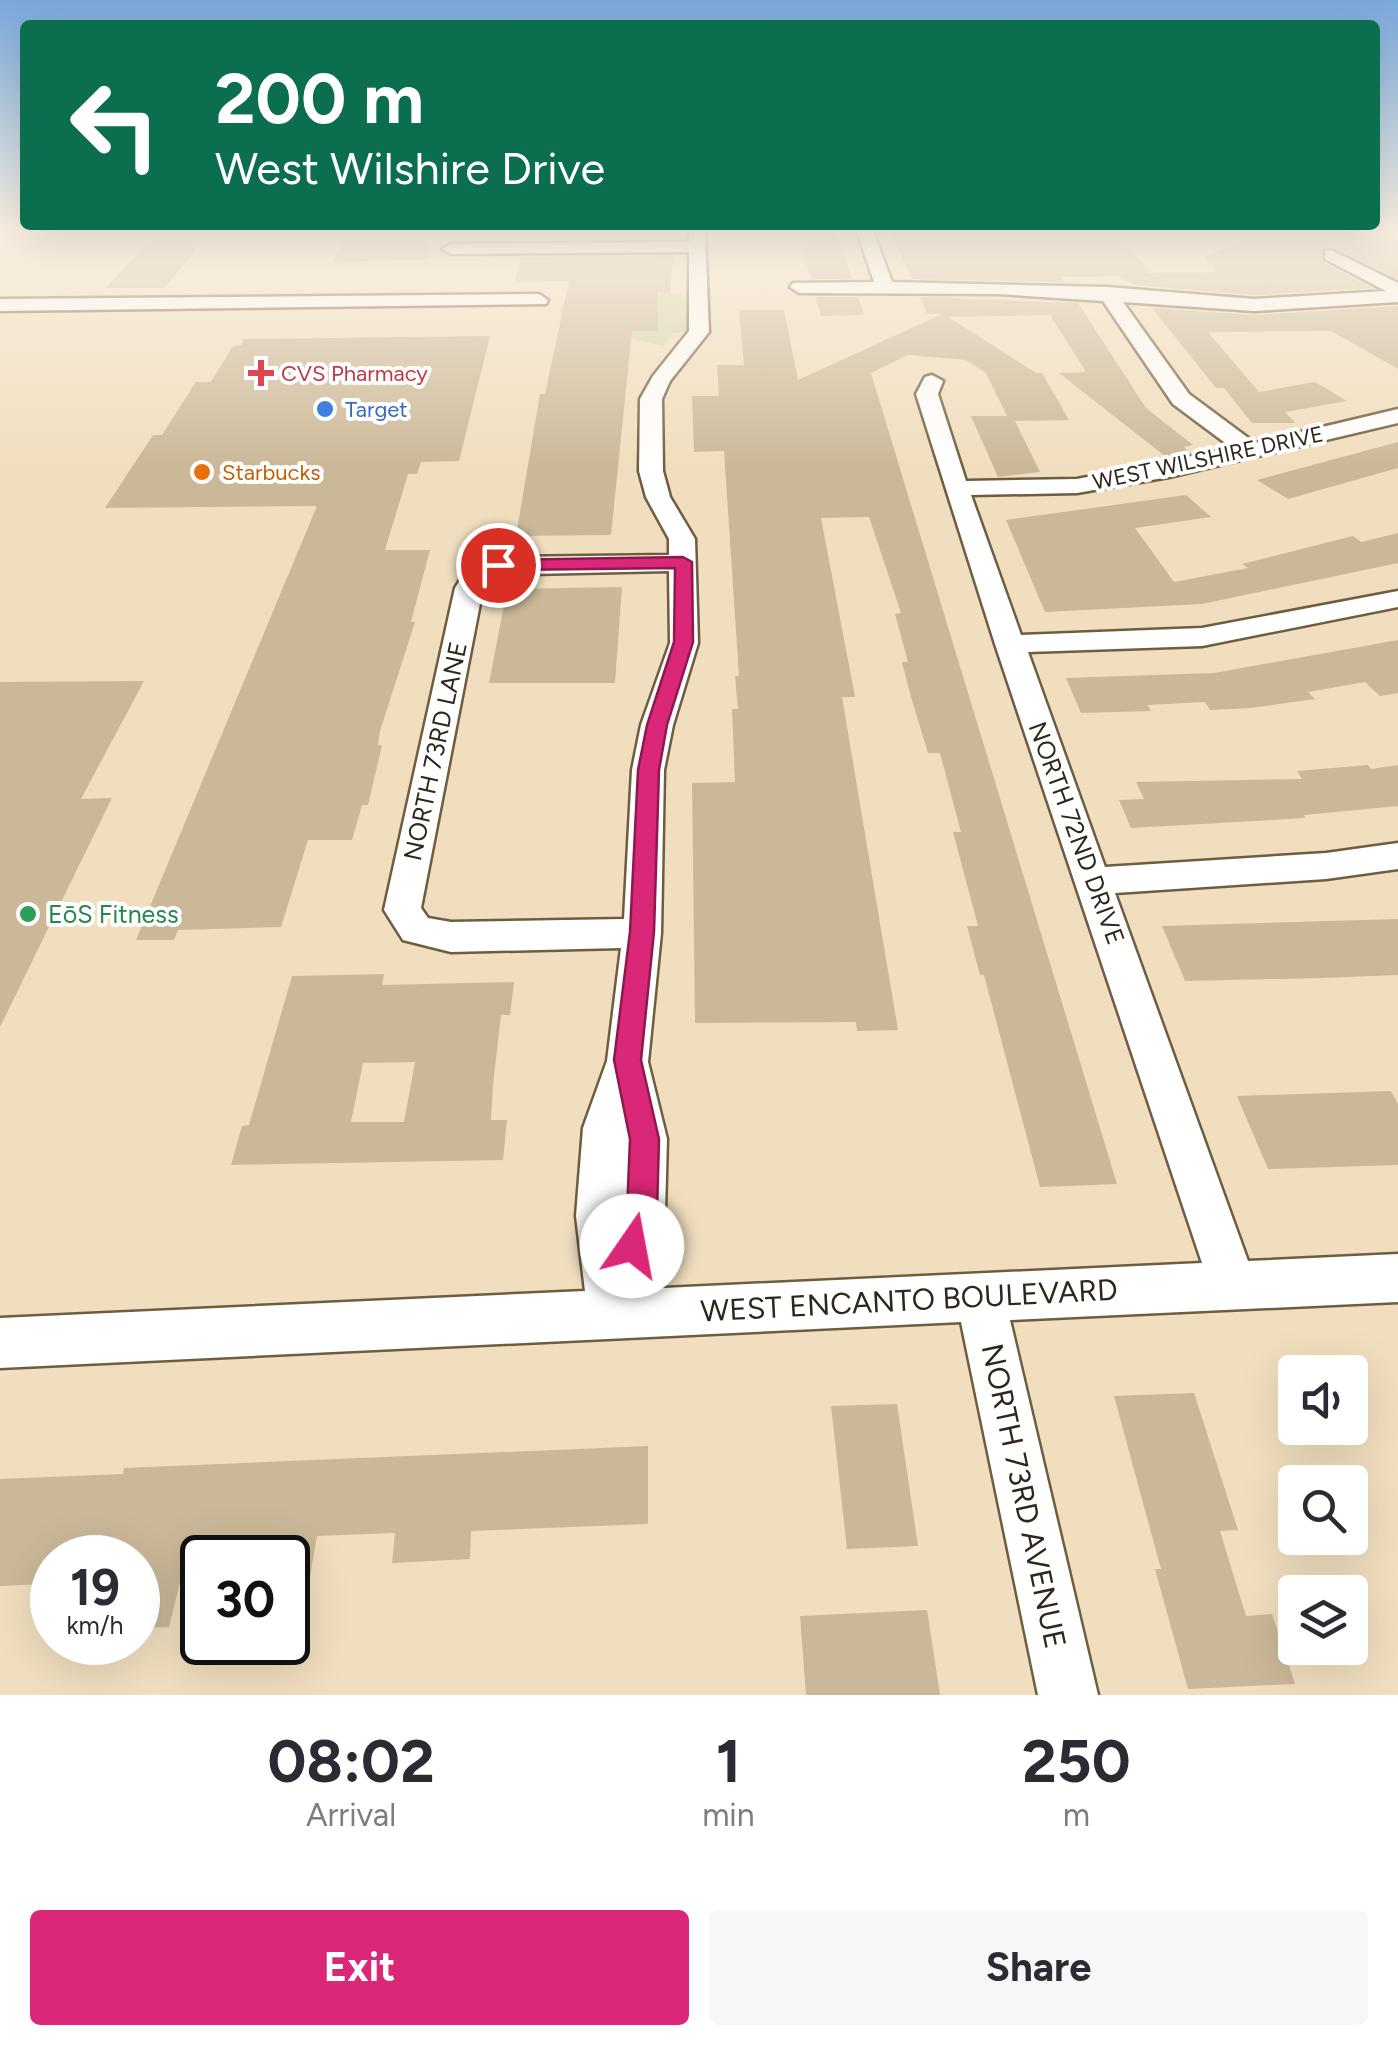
<!DOCTYPE html>
<html lang="en">
<head>
<meta charset="utf-8">
<style>
	:root { --surface:#fff; --page:#f7f7f7; --text:#2b2b33; --muted:#7c7c81; --accent:#db2777 }
	body { margin:0; font-family:Figtree,sans-serif; background:var(--page); color:var(--text); height:100vh; display:flex; flex-direction:column; font-size:38px; white-space:nowrap }
	* { box-sizing:border-box; margin:0 }
	p { font-size:32px; color:var(--muted) }
	.icon { flex:none; width:55px; height:55px; fill:none; stroke:currentColor; stroke-width:2; stroke-linecap:round; stroke-linejoin:round }
	.map { position:relative; height:1695px; overflow:hidden }
	.drawer { display:flex; flex-direction:column; background:var(--surface); flex:1 }
	.drawer>* { flex:none }
	.top-card { position:absolute; left:20px; top:20px; width:1360px; height:210px; border-radius:10px; box-shadow:0 10px 40px #0002; background:#0b6e4f; color:#fff; overflow:hidden }
	.buttons { position:absolute; left:1278px; top:1355px; display:grid; gap:20px }
	.buttons a { display:grid; place-items:center; width:90px; height:90px; border-radius:10px; background:var(--surface); box-shadow:0 10px 40px #0002; font-size:50px }
	.speed { position:absolute; left:30px; top:1535px; display:flex; gap:20px; font-size:50px; font-weight:700; text-align:center }
	.speed>* { display:grid; place-content:center; width:130px; height:130px; border-radius:50%; background:var(--surface); box-shadow:0 10px 40px #0002; line-height:1 }
	.speed small { font-size:25px; font-weight:400 }
	.speed .limit { border:5px solid #111; border-radius:15px; background:#fff; color:#111 }
	.pin { position:absolute; display:grid; place-items:center; width:85px; height:85px; color:#fff; margin:-42px; border:5px solid #fff; border-radius:50%; box-shadow:0 2px 10px #0007 }
	.me { position:absolute; width:110px; margin:-55px; rotate:12deg; stroke-linejoin:round; filter:drop-shadow(0 0 8px #0008) }
	.turn { display:flex; align-items:center; gap:35px; height:210px; padding:0 30px; font-size:45px }
	.turn .icon { width:130px; height:130px; stroke-width:2.5 }
	.turn b { display:block; font-size:70px; line-height:85px }
	.eta { display:flex; justify-content:space-evenly; align-items:center; height:170px; text-align:center }
	.eta b { font-size:60px; font-weight:700; line-height:70px }
	.primary-button { display:flex; gap:20px; margin-top:auto; padding:20px 30px }
	.primary-button a { flex:1; height:115px; border-radius:10px; background:var(--accent); color:#fff; font-size:40px; font-weight:700; line-height:115px; text-align:center }
	.primary-button a+a { background:var(--page); color:var(--text) }
	.map>svg:first-child { display:block }
	.green { fill:#d3d5a8 }
	.building { fill:#cbb898; fill-rule:evenodd }
	.lines { fill:none; stroke-linecap:round; stroke-linejoin:round }
	.minor-casing { stroke:#6e5d40; stroke-width:5 }
	.minor { fill:#fff; fill-rule:evenodd }
	.route { fill:#db2777; stroke:#8e194d; stroke-width:2.5 }
	.health-dot { fill:#e0444e; stroke:#fff; stroke-width:4 }
	.shop-dot { fill:#3f7fe0; stroke:#fff; stroke-width:4 }
	.food-dot { fill:#e8710a; stroke:#fff; stroke-width:4 }
	.leisure-dot { fill:#2e9e5b; stroke:#fff; stroke-width:4 }
	.labels { text-anchor:middle; dominant-baseline:central; stroke-width:8; stroke-linejoin:round; paint-order:stroke }
	.far-health-label { font-size:22px; fill:#be3a42; stroke:#fff; text-anchor:start }
	.far-shop-label { font-size:22px; fill:#366cbe; stroke:#fff; text-anchor:start }
	.far-street-label { font-size:22px; fill:#2f271b; stroke:#fff }
	.far-food-label { font-size:22px; fill:#c56008; stroke:#fff; text-anchor:start }
	.street-label { font-size:25px; fill:#2f271b; stroke:#fff }
	.leisure-label { font-size:25px; fill:#27864d; stroke:#fff; text-anchor:start }
	.near-street-label { font-size:30px; fill:#2f271b; stroke:#fff }
</style>
</head>
<body>
<div class="map">
<svg width="1398" height="1695" viewBox="0 0 1398 1695">
	<rect width="100%" height="100%" fill="#f1debe"/>
	<!-- green -->
	<path class="green" d="M 681,293 L 682,298 L 690,298 L 686,332 L 673,333 L 663,346 L 564,321 L 559,310 L 564,304 Z"/>
	<!-- building -->
	<path class="building" d="M 158,231 L 211,231 L 165,288 L 106,288 Z
		M 349,231 L 436,231 L 426,258 L 420,260 L 333,262 Z
		M 581,231 L 673,231 L 673,238 L 579,239 Z
		M 797,231 L 835,231 L 852,279 L 811,279 Z
		M 890,231 L 1117,231 L 1150,273 L 1218,272 L 1204,257 L 1266,231 L 1283,231 L 1313,239 L 1313,231 L 1354,231 L 1355,246 L 1398,241 L 1398,279 L 1330,246 L 1322,249 L 1323,262 L 1372,288 L 1254,295 L 1134,285 L 1118,276 L 1060,277 L 1064,282 L 912,279 Z
		M 673,256 L 670,293 L 657,293 L 658,331 L 632,331 L 611,535 L 516,536 L 540,394 L 545,394 L 569,281 L 515,282 L 521,257 Z
		M 816,297 L 858,297 L 864,315 L 821,316 Z
		M 920,297 L 1078,303 L 1146,408 L 1193,445 L 1184,447 L 1190,453 L 1166,457 L 1059,373 L 1086,372 L 1050,315 L 948,317 L 1036,373 L 1042,373 L 1069,420 L 1015,421 L 1040,472 L 998,477 L 971,416 L 1007,416 L 986,373 L 966,360 L 908,355 L 871,373 L 1117,1184 L 1040,1187 L 984,975 L 980,975 L 967,926 L 978,926 L 953,832 L 961,832 L 940,753 L 928,753 L 911,697 L 902,662 L 908,662 L 895,614 L 901,613 L 869,517 L 821,518 L 855,697 L 842,697 L 898,1030 L 857,1031 L 856,1022 L 695,1023 L 692,783 L 735,782 L 732,709 L 738,709 L 735,676 L 739,676 L 724,451 L 694,452 L 692,396 L 719,396 L 717,365 L 744,365 L 739,310 L 784,310 L 798,380 L 942,314 L 927,314 Z
		M 1398,306 L 1398,369 L 1331,331 L 1208,332 L 1259,392 L 1315,382 L 1347,401 L 1285,412 L 1295,423 L 1252,423 L 1224,388 L 1216,388 L 1152,308 L 1254,315 Z
		M 490,336 L 459,461 L 421,462 L 417,474 L 408,474 L 385,550 L 430,550 L 411,622 L 415,622 L 380,731 L 378,745 L 382,745 L 368,805 L 362,805 L 352,840 L 308,840 L 281,927 L 178,930 L 174,940 L 136,940 L 317,506 L 105,508 L 153,435 L 162,435 L 196,382 L 211,382 L 233,346 L 241,345 L 244,339 Z
		M 1398,442 L 1398,468 L 1288,499 L 1257,480 Z
		M 1186,495 L 1211,517 L 1135,528 L 1174,582 L 1248,568 L 1242,564 L 1353,536 L 1361,542 L 1398,533 L 1398,563 L 1202,604 L 1045,612 L 1006,520 Z
		M 622,587 L 615,683 L 489,683 L 507,589 Z
		M 1398,640 L 1398,693 L 1380,696 L 1365,682 L 1308,692 L 1315,699 L 1251,708 L 1210,710 L 1205,702 L 1148,705 L 1151,711 L 1081,713 L 1066,678 L 1214,673 Z
		M 144,681 L 81,799 L 112,798 L 0,1027 L 0,682 Z
		M 1368,765 L 1371,769 L 1398,765 L 1398,806 L 1304,815 L 1305,818 L 1131,828 L 1119,800 L 1144,799 L 1136,782 L 1302,779 L 1297,771 Z
		M 1398,919 L 1398,975 L 1321,978 L 1185,981 L 1162,926 Z
		M 384,974 L 382,985 L 514,982 L 510,1015 L 501,1015 L 493,1085 L 491,1120 L 507,1120 L 503,1160 L 231,1165 L 242,1126 L 249,1125 L 292,976 ZM 415,1062 L 404,1122 L 351,1122 L 363,1063 Z
		M 1391,1091 L 1398,1104 L 1398,1165 L 1268,1169 L 1237,1096 Z
		M 1194,1393 L 1238,1530 L 1220,1531 L 1246,1616 L 1272,1614 L 1295,1684 L 1188,1689 L 1155,1569 L 1161,1569 L 1114,1396 Z
		M 897,1404 L 918,1546 L 847,1549 L 831,1406 Z
		M 648,1446 L 648,1524 L 471,1531 L 470,1559 L 392,1563 L 395,1533 L 317,1536 L 310,1577 L 288,1578 L 288,1558 L 253,1558 L 256,1542 L 189,1545 L 169,1627 L 138,1628 L 138,1558 L 52,1558 L 47,1584 L 0,1586 L 0,1479 L 123,1474 L 124,1468 Z
		M 927,1610 L 940,1695 L 806,1695 L 800,1616 Z"/>
	<g class="lines">
		<defs>
			<path id="minor" d="M 689,231 L 705,231 L 709,332 L 670,381 L 662,399 L 663,471 L 670,497 L 695,539 L 698,643 L 673,725 L 664,770 L 661,933 L 648,1062 L 667,1139 L 665,1212 L 643,1289 L 1202,1263 L 995,644 L 916,394 L 925,377 L 932,375 L 943,381 L 938,394 L 966,481 L 1077,479 L 1232,448 L 1173,404 L 1103,301 L 998,294 L 799,293 L 790,287 L 793,283 L 874,282 L 857,231 L 873,231 L 892,282 L 1107,287 L 1254,299 L 1386,291 L 1325,259 L 1325,251 L 1331,250 L 1398,283 L 1398,302 L 1254,311 L 1123,302 L 1189,394 L 1255,443 L 1398,409 L 1398,423 L 1169,477 L 1077,493 L 971,495 L 1021,635 L 1202,628 L 1398,591 L 1398,607 L 1202,646 L 1028,652 L 1105,867 L 1326,853 L 1398,843 L 1398,869 L 1326,879 L 1115,893 L 1248,1261 L 1398,1254 L 1398,1302 L 1010,1320 L 1098,1695 L 1038,1695 L 961,1322 L 0,1368 L 0,1318 L 585,1291 L 576,1216 L 583,1128 L 607,1061 L 621,948 L 451,952 L 403,940 L 384,910 L 455,588 L 470,564 L 498,557 L 669,555 L 669,539 L 646,497 L 639,471 L 640,399 L 653,376 L 689,331 L 689,252 L 451,254 L 442,249 L 451,244 L 689,242 ZM 669,571 L 670,643 L 641,725 L 632,770 L 624,919 L 451,922 L 428,918 L 421,908 L 483,588 L 489,575 Z
				M 539,294 L 548,300 L 546,304 L 0,311 L 0,299 Z"/>
		</defs>
		<!-- minor casing -->
		<use href="#minor" class="minor-casing"/>
		<!-- minor -->
		<use href="#minor" class="minor"/>
	</g>
	<!-- sky -->
	<linearGradient id="sky" x2="0" y2="1"><stop stop-color="#79a8db"/><stop offset="0.49" stop-color="#f9f0e2"/><stop offset="1" stop-color="#f9f0e2" stop-opacity="0"/></linearGradient>
	<rect width="1398" height="468" fill="url(#sky)"/>
	<!-- route -->
	<path class="route" d="M 683,557 L 692,562 L 693,642 L 667,725 L 659,770 L 654,932 L 641,1060 L 659,1139 L 657,1212 L 643,1257 L 632,1261 L 621,1257 L 617,1246 L 627,1212 L 630,1139 L 614,1060 L 630,932 L 638,770 L 647,725 L 674,642 L 675,568 L 498,570 L 489,565 L 498,560 Z"/>
	<!-- markers -->
	<path class="health-dot" d="M256 358h10v10h10v10h-10v10h-10v-10h-10v-10h10z"/>
	<circle class="shop-dot" cx="325" cy="409" r="10"/>
	<circle class="food-dot" cx="202" cy="472" r="10"/>
	<circle class="leisure-dot" cx="28" cy="914" r="10"/>
	<g class="labels">
		<!-- far-health labels -->
		<g class="far-health-label">
			<text x="281" y="373">CVS Pharmacy</text>
		</g>
		<!-- far-shop labels -->
		<g class="far-shop-label">
			<text x="345" y="409">Target</text>
		</g>
		<!-- far-street labels -->
		<g class="far-street-label">
			<text transform="translate(1208 458) rotate(-12)">WEST WILSHIRE DRIVE</text>
		</g>
		<!-- far-food labels -->
		<g class="far-food-label">
			<text x="222" y="472">Starbucks</text>
		</g>
		<!-- street labels -->
		<g class="street-label">
			<text transform="translate(435 751) rotate(-78)">NORTH 73RD LANE</text>
			<text transform="translate(1077 833) rotate(70)">NORTH 72ND DRIVE</text>
		</g>
		<!-- leisure labels -->
		<g class="leisure-label">
			<text x="48" y="914">EōS Fitness</text>
		</g>
		<!-- near-street labels -->
		<g class="near-street-label">
			<text transform="translate(909 1300) rotate(-3)">WEST ENCANTO BOULEVARD</text>
			<text transform="translate(1024 1496) rotate(78)">NORTH 73RD AVENUE</text>
		</g>
	</g>
</svg>
<div class="buttons">
<a><svg class="icon" aria-label="sound" viewBox="0 0 24 24"><path d="M4 9h4l5-4v14l-5-4H4zM17 9q2 3 0 6"/></svg></a>
<a><svg class="icon" aria-label="search" viewBox="0 0 24 24"><circle cx="10" cy="10" r="6"/><path d="M15 15l6 6"/></svg></a>
<a><svg class="icon" aria-label="layers" viewBox="0 0 24 24"><path d="M12 4l9 5-9 5-9-5zM3 14l9 5 9-5"/></svg></a>
</div>
<div class="speed"><div>19<small>km/h</small></div><div class="limit">30</div></div>
<div class="pin" style="left:498px;top:565px;background:#d93025"><svg class="icon" aria-label="arrive" viewBox="0 0 24 24"><path d="M6 21V4h12l-3 4 3 4H6"/></svg></div>
<svg class="me" style="left:632px;top:1246px" viewBox="-20 -20 40 40"><circle r="19" fill="#fff"/><path d="M0-13L10 11 0 6-10 11z" fill="#db2777"/></svg>
<div class="top-card">
<div class="turn"><svg class="icon" aria-label="left" viewBox="0 0 24 24"><path d="M17 20v-9H6M10 6l-5 5 5 5"/></svg><div><b>200 m</b>West Wilshire Drive</div></div>
</div>
</div>
<section class="drawer">
<div class="eta">
<div><b>08:02</b><p>Arrival</p></div>
<div><b>1</b><p>min</p></div>
<div><b>250</b><p>m</p></div>
</div>
<div class="primary-button"><a>Exit</a><a>Share</a></div>
</section>
</body>
</html>
